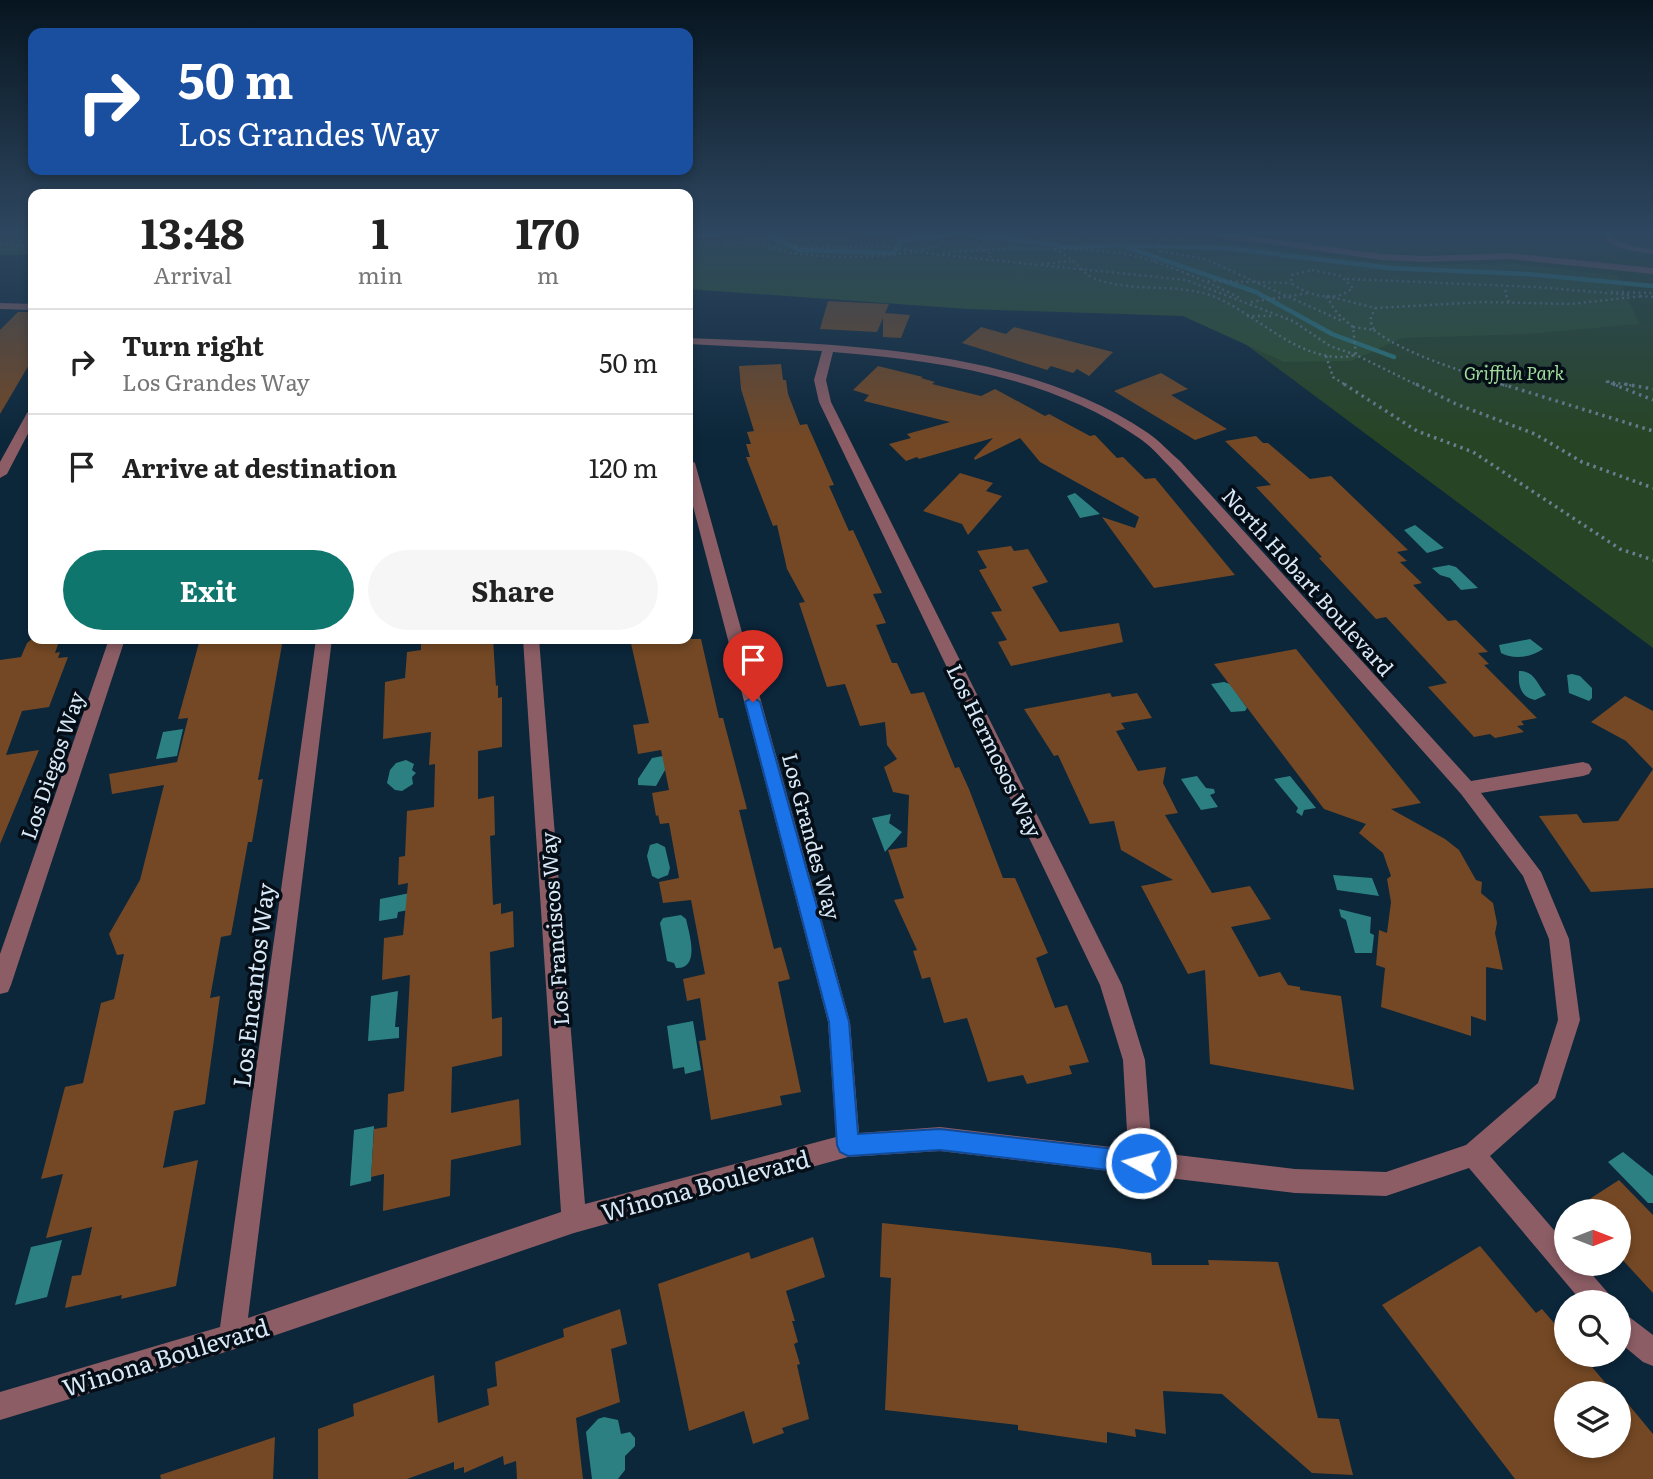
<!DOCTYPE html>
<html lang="en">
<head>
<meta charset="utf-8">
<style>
	:root { --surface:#fff; --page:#f6f6f6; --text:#222; --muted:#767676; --line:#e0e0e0; --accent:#0f766e }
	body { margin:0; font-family:Literata,serif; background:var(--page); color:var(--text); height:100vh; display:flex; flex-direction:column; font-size:26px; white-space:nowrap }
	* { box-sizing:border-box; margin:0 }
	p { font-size:23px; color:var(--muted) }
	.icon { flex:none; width:38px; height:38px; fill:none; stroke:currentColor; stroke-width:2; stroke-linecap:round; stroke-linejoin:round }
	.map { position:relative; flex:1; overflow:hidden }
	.side { position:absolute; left:28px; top:189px; width:665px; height:455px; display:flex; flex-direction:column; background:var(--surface); border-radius:14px; box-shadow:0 4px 10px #0003 }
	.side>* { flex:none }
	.top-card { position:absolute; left:28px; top:28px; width:665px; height:147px; border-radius:14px; box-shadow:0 4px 10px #0003; background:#1a4fa0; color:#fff; overflow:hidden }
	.needle { width:46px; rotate:90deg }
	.controls { position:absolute; left:1554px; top:1199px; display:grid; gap:14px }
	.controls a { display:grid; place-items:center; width:77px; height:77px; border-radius:50%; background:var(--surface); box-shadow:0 4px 10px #0003; font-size:35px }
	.pin { position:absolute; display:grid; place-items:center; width:60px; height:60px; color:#fff; margin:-72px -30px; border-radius:50% 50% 50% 0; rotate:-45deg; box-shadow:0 0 7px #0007 }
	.pin .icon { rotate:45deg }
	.me { position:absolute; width:77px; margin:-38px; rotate:277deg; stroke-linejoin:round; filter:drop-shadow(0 0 5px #0008) }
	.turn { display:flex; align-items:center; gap:24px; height:147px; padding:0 35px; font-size:32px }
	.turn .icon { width:91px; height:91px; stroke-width:2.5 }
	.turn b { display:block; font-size:49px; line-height:60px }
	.eta { display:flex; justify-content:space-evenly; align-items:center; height:119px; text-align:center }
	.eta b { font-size:42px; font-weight:700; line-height:49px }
	.cta { display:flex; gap:14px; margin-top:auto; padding:14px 35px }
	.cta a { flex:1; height:80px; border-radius:42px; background:var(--accent); color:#fff; font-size:28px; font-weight:700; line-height:80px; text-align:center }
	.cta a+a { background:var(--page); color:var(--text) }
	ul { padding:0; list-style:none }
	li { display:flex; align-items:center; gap:21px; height:105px; padding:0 35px; border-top:2px solid var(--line) }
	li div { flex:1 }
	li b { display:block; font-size:26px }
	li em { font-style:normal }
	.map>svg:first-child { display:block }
	.green { fill:#274524 }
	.forest { fill:#2e532a }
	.water { fill:#2c8081 }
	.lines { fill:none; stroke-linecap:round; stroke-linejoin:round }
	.stream { stroke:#2c8081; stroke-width:4.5 }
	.building { fill:#744824 }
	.path-far1 { stroke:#6a7f91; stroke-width:2.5; stroke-dasharray:2 3.5; stroke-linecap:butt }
	.path { stroke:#6a7f91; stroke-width:3.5; stroke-dasharray:2.5 4.5; stroke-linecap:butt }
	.service { fill:#8c5d65; fill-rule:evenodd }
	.minor { fill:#8c5d65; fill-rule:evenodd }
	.path-bridge { stroke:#6a7f91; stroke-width:2.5; stroke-dasharray:2 3.5; stroke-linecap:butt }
	.route { fill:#1a73e8; stroke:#114b97; stroke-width:2 }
	.labels { text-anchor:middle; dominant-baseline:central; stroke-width:7; stroke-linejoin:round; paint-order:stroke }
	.far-park-label { font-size:18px; font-style:italic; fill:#a0db99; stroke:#050e17 }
	.street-label { font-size:21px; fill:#d9e8f6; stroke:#050e17 }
	.near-street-label { font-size:24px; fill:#d9e8f6; stroke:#050e17 }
</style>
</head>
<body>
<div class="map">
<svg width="1653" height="1479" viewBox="0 0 1653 1479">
	<rect width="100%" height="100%" fill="#0c263a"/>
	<!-- green -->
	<path class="green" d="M 688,234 L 1653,234 L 1653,648 L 1197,308 L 688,274 Z"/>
	<!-- forest -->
	<path class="forest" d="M 0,234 L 33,234 L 33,255 L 0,255 Z
		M 785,234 C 796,234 807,233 818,234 C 841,235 867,249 888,234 L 1157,234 L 1367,261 L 1422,265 L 1512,263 L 1618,276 L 1639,324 L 1529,334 L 1402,338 L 1351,361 L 1284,362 L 1183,316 L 968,309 L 688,289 L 688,241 Z"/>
	<!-- water -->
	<path class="water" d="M 1075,493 L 1100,514 L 1080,518 L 1067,496 Z
		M 1415,525 L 1444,548 L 1427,553 L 1404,530 Z
		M 1449,565 L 1456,567 L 1478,588 L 1461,590 L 1450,578 L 1440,575 L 1432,568 Z
		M 1530,639 L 1543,649 C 1532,657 1514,660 1501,653 L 1499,645 Z
		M 1519,671 C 1535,671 1537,684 1546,695 L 1535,700 C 1520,697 1518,685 1519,671 Z
		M 1572,674 L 1580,676 L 1592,688 L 1592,698 L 1589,701 L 1569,693 L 1567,675 Z
		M 1224,682 L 1230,684 L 1247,708 L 1245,711 L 1231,712 L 1211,684 Z
		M 183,729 L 177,756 L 156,759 L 163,732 Z
		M 674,754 L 656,786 L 638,785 L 638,779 L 652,758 Z
		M 406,760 L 414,764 L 412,770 L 416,773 L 412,777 L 413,784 L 402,791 L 395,790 L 387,783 L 390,770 L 396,763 Z
		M 1197,776 L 1206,788 L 1214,789 L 1215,793 L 1210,795 L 1218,807 L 1201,810 L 1181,779 Z
		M 1290,776 L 1316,808 L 1304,810 L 1302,816 L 1296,812 L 1298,808 L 1274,779 Z
		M 891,814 L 889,823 L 902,832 L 885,852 L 872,818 Z
		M 657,843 L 665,847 L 670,868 L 668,875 L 658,879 L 652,876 L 647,856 L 650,845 Z
		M 1333,875 L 1372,878 L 1379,896 L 1337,890 Z
		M 425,890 L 424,907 L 398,912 L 397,918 L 379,921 L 380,899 Z
		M 1339,909 L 1371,917 L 1370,933 L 1374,935 L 1372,953 L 1355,953 L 1346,920 L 1341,917 Z
		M 681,915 L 686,919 C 689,933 701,969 676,968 L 674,963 L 667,961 L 660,923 L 663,918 Z
		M 398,991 L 395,1027 L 399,1027 L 399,1038 L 368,1041 L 371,996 Z
		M 693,1021 L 701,1070 L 685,1074 L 684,1067 L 673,1069 L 667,1026 Z
		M 374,1126 L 371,1181 L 350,1186 L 354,1130 Z
		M 1623,1152 L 1653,1176 L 1653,1203 L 1648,1203 L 1608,1162 Z
		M 62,1240 L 47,1297 L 15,1305 L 31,1247 Z
		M 604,1417 L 618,1420 L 621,1434 L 630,1432 L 635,1438 L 635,1446 L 625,1456 L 625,1470 L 618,1479 L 592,1479 L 586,1432 L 598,1419 Z"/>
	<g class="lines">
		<!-- stream -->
		<path class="stream" d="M 762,234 L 799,250 L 894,253 L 901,241 L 957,234 L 1074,247 L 1118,245 L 1226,248 L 1390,268 L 1527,274 L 1653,286
			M 0,235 L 6,234
			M 1126,247 L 1256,292 L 1332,334 L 1394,357"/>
	</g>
	<!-- building -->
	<path class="building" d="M 828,301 L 889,304 L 885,313 L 910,315 L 901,338 L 883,337 L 883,318 L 877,332 L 820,329 Z
		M 18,312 L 33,312 L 33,358 L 0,414 L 0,330 Z
		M 981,327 L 1006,334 L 1014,327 L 1113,352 L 1089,376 L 1077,369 L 1073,373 L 1051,366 L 1047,370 L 962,343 Z
		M 781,364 L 783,380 L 786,380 L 788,394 L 800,425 L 807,424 L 834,485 L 829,486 L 849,531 L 853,530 L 882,593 L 873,594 L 886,623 L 876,625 L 892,663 L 897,663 L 911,694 L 924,692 L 955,768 L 959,767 L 969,789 L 1003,878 L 1015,878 L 1048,953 L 1036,958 L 1055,1008 L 1067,1005 L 1089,1062 L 1069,1066 L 1072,1074 L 1027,1084 L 1023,1075 L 988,1082 L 967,1018 L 944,1023 L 930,977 L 922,979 L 913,951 L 917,950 L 894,900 L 904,898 L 888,850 L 907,847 L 909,795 L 893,792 L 884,767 L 897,759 L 887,745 L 885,722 L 860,726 L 845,684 L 827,687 L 799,603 L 805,602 L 787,569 L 777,525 L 773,526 L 746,457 L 750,457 L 746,444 L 751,444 L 747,432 L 754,431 L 741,389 L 739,366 Z
		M 878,366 L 923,377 L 921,378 L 935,382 L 932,384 L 981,396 L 995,389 L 1045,416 L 1049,414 L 1090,436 L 1095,435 L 1117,458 L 1123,457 L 1145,479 L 1155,478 L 1235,575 L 1154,588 L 1102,517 L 1135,528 L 1139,517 L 1040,462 L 1020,438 L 975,460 L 974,458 L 993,438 L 919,459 L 917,457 L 906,461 L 889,444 L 911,438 L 907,434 L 950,422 L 864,401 L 869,395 L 853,390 Z
		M 1161,373 L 1188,389 L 1171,395 L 1227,429 L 1195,440 L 1114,391 Z
		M 1256,436 L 1263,443 L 1268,443 L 1310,479 L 1331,476 L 1408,550 L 1397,552 L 1407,561 L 1400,562 L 1422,583 L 1413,585 L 1448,621 L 1456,620 L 1488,652 L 1478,653 L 1489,664 L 1484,665 L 1537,718 L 1521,721 L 1524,725 L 1517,726 L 1524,732 L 1495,738 L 1490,734 L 1474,737 L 1428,687 L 1447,683 L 1386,617 L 1376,619 L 1319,558 L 1322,557 L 1256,487 L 1271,485 L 1225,441 Z
		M 960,473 L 993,483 L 986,491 L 1002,496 L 968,535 L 962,524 L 923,511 Z
		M 1011,546 L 1014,551 L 1028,549 L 1048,582 L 1032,587 L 1060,632 L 1119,623 L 1123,642 L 1011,666 L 998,642 L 1007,640 L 991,612 L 1002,611 L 979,570 L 987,568 L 977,551 Z
		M 32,639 L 60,639 L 55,653 L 60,652 L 58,658 L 68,657 L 49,707 L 22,711 L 6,755 L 39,750 L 0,844 L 0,660 L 21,657 L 27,643 Z
		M 200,639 L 283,639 L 258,780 L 263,779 L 252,842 L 248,842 L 231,935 L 221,937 L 210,998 L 220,996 L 205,1104 L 174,1111 L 163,1168 L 198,1160 L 176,1286 L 121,1299 L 122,1295 L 65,1308 L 72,1276 L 81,1275 L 92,1227 L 46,1238 L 63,1174 L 41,1179 L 65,1087 L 83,1083 L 101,1003 L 114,999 L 124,954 L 117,955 L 109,934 L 140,880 L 164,785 L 112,794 L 109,774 L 177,762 L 188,718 L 178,719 Z
		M 421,639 L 493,639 L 496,686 L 498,685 L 498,698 L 502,697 L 502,747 L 478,751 L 478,799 L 494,796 L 495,835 L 490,836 L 493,905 L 501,903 L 501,914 L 513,911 L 514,947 L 490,952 L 492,1019 L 502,1017 L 502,1056 L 452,1067 L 451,1113 L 519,1099 L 521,1145 L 451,1160 L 450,1196 L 383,1211 L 384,1174 L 371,1177 L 374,1129 L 387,1127 L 388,1094 L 404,1091 L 410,975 L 382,980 L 384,938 L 403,935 L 408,883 L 398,885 L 399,857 L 405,856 L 407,811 L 434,807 L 435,764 L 429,765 L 431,732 L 383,739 L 385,682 L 405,678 L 407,652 L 421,650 Z
		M 630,639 L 701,639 L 719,718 L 723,718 L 747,809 L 739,810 L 762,902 L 774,949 L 781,947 L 790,979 L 778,982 L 801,1092 L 780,1096 L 782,1105 L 711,1120 L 699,1041 L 706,1040 L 700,998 L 687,1001 L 683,979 L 705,974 L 691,900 L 663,903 L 659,882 L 679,878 L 669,823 L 660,824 L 658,815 L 656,816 L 652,793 L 669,790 L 661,750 L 638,754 L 633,725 L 649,723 Z
		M 1296,649 L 1421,803 L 1391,809 L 1445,839 L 1459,850 L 1476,880 L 1482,882 L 1481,893 L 1493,903 L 1497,923 L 1495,933 L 1503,970 L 1486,967 L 1486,1021 L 1471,1016 L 1471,1036 L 1381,1007 L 1385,968 L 1376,965 L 1379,930 L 1387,933 L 1391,902 L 1387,879 L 1391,876 L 1383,853 L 1359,833 L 1366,824 L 1324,809 L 1214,664 Z
		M 1110,693 L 1112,697 L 1137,693 L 1152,718 L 1121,723 L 1125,729 L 1116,731 L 1138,771 L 1166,767 L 1163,783 L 1178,813 L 1165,815 L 1212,893 L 1250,886 L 1271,919 L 1231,927 L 1259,977 L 1280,972 L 1288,985 L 1300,987 L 1300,990 L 1341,996 L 1354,1090 L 1210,1064 L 1205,970 L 1188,974 L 1141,886 L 1173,880 L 1121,850 L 1114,821 L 1090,824 L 1058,755 L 1054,756 L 1024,709 Z
		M 1625,696 L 1653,711 L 1653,769 L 1626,741 L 1591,722 Z
		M 1653,769 L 1653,888 L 1591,892 L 1539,816 L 1577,814 L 1583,823 L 1618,821 Z
		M 1619,1180 L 1653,1215 L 1653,1293 L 1619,1256 L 1619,1211 L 1571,1211 Z
		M 882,1223 L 1117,1248 L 1151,1253 L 1152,1265 L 1209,1265 L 1208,1260 L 1278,1262 L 1318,1418 L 1339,1419 L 1353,1475 L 1312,1473 L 1222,1394 L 1163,1391 L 1166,1434 L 1135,1429 L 1136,1437 L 1107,1432 L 1107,1443 L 1018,1430 L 1018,1425 L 885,1410 L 891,1278 L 880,1277 Z
		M 813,1237 L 825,1277 L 786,1291 L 795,1321 L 792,1321 L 798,1342 L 794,1344 L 800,1364 L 797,1365 L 809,1419 L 782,1428 L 784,1433 L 753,1444 L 744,1411 L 689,1431 L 658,1284 L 749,1252 L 751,1259 Z
		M 1480,1246 L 1536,1313 L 1542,1309 L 1566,1337 L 1566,1354 L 1581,1354 L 1614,1393 L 1566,1393 L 1566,1446 L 1619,1446 L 1619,1393 L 1653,1434 L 1653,1479 L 1515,1479 L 1382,1305 Z
		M 620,1309 L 627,1344 L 611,1349 L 620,1402 L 576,1418 L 583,1479 L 517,1479 L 516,1461 L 504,1465 L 503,1456 L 464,1473 L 464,1467 L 454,1470 L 454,1462 L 407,1479 L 318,1479 L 318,1429 L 354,1416 L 353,1404 L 434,1375 L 438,1423 L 489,1405 L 487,1389 L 497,1386 L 495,1362 L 564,1337 L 563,1329 Z
		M 275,1437 L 273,1479 L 161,1479 L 160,1475 Z"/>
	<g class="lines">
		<!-- path-far1 -->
		<path class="path-far1" d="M 738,234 L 754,240 L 767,240
			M 770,234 L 801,248 L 882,246 L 933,254 L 1186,280 L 1293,321 L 1330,346 L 1356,355 L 1419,386
			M 955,234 L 992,254 L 988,259
			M 1012,234 L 1041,238 L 1203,240
			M 1054,234 L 1058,238 L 1055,249 C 1061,253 1068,256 1073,261 C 1081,267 1083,273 1093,278 C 1130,293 1173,283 1210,295 C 1257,312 1302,368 1356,355 L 1353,327 L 1337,313 L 1326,296
			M 791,238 L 853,238 L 890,234
			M 0,244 L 33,247
			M 726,245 L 753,240 L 789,253 L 836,257 L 883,256 L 913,252
			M 922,250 L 938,246 L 946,238 L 944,234
			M 1160,251 L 1205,259 L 1342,321
			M 943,253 C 1004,248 1064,244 1125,254 C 1156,259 1211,283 1240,298
			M 1154,262 L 1160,251 L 1158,241
			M 1042,264 L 1071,261
			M 1312,270 L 1341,276 L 1353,288 C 1335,303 1309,296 1291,283 L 1292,275 Z
			M 1347,279 L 1537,287 L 1631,295
			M 1208,281 L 1291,283
			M 1508,285 L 1505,292 L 1509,303
			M 1611,292 L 1653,293
			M 1327,296 L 1375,308 L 1483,302 L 1571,304 L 1643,296
			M 1640,296 L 1653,297
			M 1251,302 L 1309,293
			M 1247,316 L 1273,316
			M 1353,327 L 1374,330 L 1370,320 L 1375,308
			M 1374,330 C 1405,355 1469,373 1507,386
			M 1326,356 L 1333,377 L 1347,386
			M 1618,386 L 1605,381 L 1635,386"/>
		<!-- path -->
		<path class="path" d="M 1344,384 L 1417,431 L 1473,452 L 1620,549 L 1653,560
			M 1416,384 L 1456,404 L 1535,434 L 1582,462 L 1653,488
			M 1502,384 L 1653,431
			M 1613,384 L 1653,400
			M 1625,384 L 1653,389"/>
		<!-- service -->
		<path class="service" d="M 1603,234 L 1612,234 L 1613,238 L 1629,245 L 1653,250 L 1653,254 C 1636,251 1610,250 1603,234 Z"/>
		<!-- minor -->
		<path class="minor" d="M 688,234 L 720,234 L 715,237 L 688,239 Z
			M 1213,234 L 1236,234 L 1382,254 L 1425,256 L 1509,253 L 1653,268 L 1653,274 L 1509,259 L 1425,262 L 1382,260 L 1218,237 Z
			M 0,303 L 33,304 L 33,310 L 0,309 Z
			M 688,338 C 836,344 1021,346 1148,433 C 1160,441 1169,452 1180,461 L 1471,781 L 1583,762 L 1589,764 L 1592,769 L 1589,774 L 1583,776 L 1481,793 L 1541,872 L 1569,939 L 1580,1020 L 1555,1098 L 1490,1156 L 1566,1244 L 1566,1264 L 1583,1264 L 1608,1293 L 1612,1302 L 1582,1302 L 1469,1168 L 1386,1196 L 1295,1193 L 940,1151 L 848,1157 L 574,1233 L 232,1350 L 0,1420 L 0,1392 L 220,1327 L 316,639 L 332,639 L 248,1318 L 561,1212 L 523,639 L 539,639 L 585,1204 L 836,1137 L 828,1022 L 688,487 L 688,459 L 695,463 L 850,1022 L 859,1133 L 940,1127 L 1128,1149 L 1123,1060 L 1100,985 L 819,402 L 814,380 L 822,351 L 688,344 ZM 833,352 C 937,360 1051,377 1139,438 C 1151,446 1160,457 1170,467 L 1461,794 L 1523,876 L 1549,939 L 1558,1020 L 1538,1083 L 1466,1145 L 1386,1172 L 1295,1169 L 1152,1152 L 1145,1060 L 1122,985 L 831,402 L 826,380 Z
			M 33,409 L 33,424 L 7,474 L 0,478 L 0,462 L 27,413 Z
			M 109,639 L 125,639 L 11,985 L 8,992 L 0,994 L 0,954 Z
			M 1619,1312 L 1628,1316 L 1653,1335 L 1653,1366 L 1643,1362 L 1619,1342 Z"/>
		<!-- path-bridge -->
		<path class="path-bridge" d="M 767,240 L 791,238"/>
	</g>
	<!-- sky -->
	<linearGradient id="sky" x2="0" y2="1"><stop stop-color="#071520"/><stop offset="0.53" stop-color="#2e4760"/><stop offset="1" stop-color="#2e4760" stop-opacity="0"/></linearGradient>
	<rect width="1653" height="441" fill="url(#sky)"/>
	<!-- route -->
	<path class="route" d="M 753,697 L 760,702 L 849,1022 L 858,1134 L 940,1129 L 1141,1152 L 1148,1155 L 1152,1163 L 1148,1170 L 1141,1174 L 940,1150 L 848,1156 L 840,1152 L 837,1145 L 829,1022 L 745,702 Z"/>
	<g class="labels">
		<!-- far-park labels -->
		<g class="far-park-label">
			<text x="1514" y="372">Griffith Park</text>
		</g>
		<!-- street labels -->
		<g class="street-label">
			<text transform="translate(1309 581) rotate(48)">North Hobart Boulevard</text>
			<text transform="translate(996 750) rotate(64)">Los Hermosos Way</text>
			<text transform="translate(51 765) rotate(-71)">Los Diegos Way</text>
			<text transform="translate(813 836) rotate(75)">Los Grandes Way</text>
			<text transform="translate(553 929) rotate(-94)">Los Franciscos Way</text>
		</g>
		<!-- near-street labels -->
		<g class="near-street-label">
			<text transform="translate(252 985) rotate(-83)">Los Encantos Way</text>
			<text transform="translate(705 1184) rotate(-15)">Winona Boulevard</text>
			<text transform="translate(165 1356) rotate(-17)">Winona Boulevard</text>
		</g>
	</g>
</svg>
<div class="controls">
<a><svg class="needle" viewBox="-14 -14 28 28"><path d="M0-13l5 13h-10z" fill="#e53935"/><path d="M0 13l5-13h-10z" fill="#767676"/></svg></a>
<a><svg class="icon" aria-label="search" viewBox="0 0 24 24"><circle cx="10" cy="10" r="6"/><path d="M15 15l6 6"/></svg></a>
<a><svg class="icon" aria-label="layers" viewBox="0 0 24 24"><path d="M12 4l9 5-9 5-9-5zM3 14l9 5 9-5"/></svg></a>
</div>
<div class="pin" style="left:753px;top:702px;background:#d93025"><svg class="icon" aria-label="arrive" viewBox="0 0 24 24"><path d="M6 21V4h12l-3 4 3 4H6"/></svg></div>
<svg class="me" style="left:1141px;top:1163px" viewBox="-20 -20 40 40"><circle r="17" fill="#1a73e8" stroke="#fff" stroke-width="3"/><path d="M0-11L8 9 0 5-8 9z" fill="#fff"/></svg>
<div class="top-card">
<div class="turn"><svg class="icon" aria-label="right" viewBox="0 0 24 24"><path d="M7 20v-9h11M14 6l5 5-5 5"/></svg><div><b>50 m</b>Los Grandes Way</div></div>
</div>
<section class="side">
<div class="eta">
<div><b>13:48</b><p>Arrival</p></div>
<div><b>1</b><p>min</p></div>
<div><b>170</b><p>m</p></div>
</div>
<ul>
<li><svg class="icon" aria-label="right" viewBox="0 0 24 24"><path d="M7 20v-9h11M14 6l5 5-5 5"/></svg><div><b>Turn right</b><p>Los Grandes Way</p></div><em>50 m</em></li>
<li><svg class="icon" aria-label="arrive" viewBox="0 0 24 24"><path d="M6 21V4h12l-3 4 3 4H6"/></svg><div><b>Arrive at destination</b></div><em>120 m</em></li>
</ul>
<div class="cta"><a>Exit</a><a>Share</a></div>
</section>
</div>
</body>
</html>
